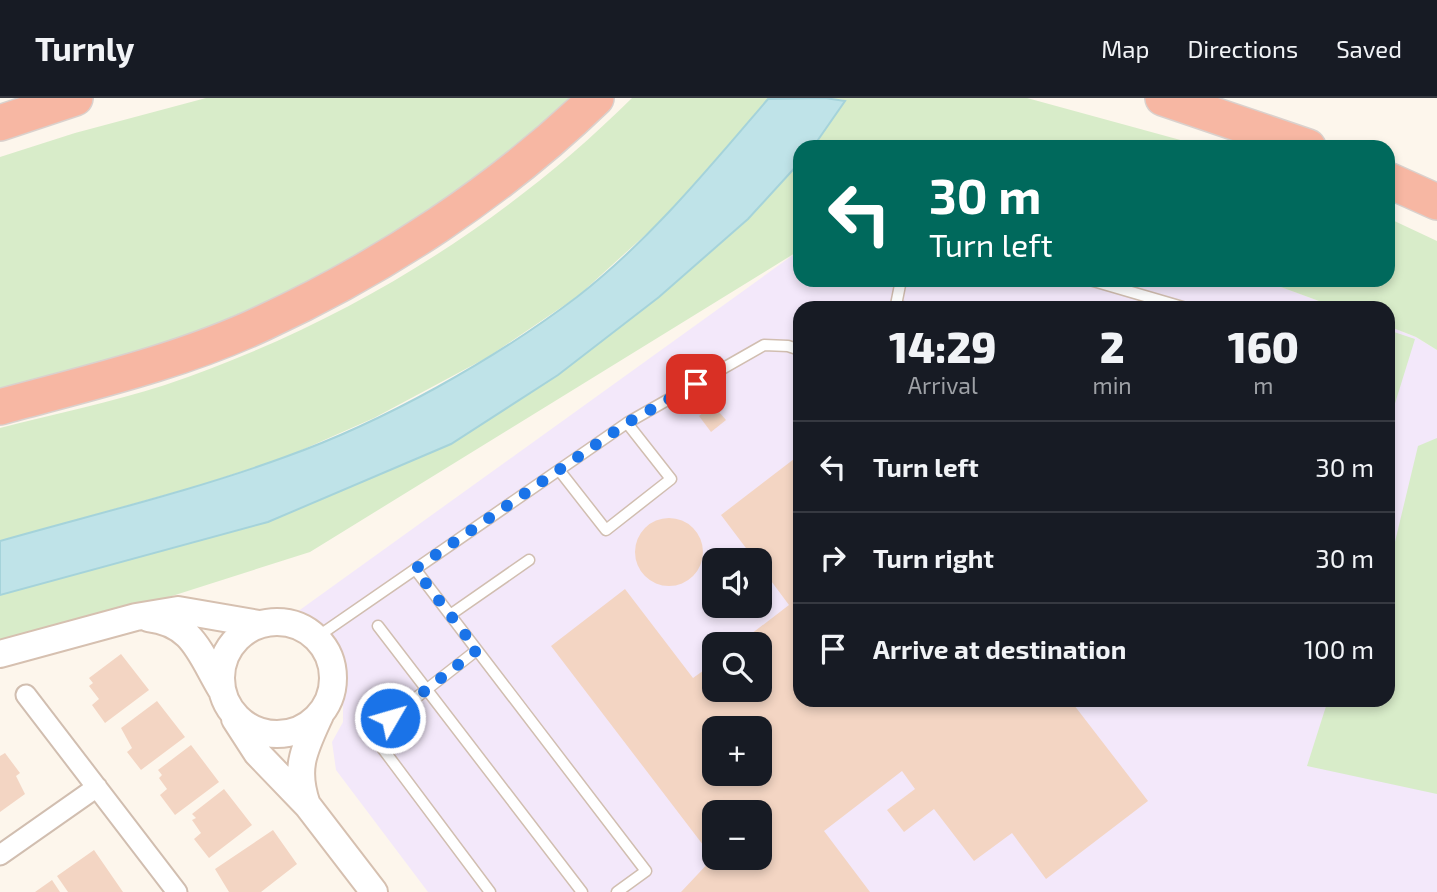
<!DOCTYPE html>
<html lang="en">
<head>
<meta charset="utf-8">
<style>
	:root { --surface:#171b24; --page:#242831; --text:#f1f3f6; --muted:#9ea1a6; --line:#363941 }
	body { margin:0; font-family:"Exo 2",sans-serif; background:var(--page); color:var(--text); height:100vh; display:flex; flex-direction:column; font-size:26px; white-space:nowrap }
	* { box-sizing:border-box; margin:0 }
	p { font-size:23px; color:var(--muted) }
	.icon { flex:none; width:38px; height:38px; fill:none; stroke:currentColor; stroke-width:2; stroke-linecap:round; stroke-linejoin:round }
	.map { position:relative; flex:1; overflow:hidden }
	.sheet { position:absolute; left:793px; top:203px; width:602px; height:406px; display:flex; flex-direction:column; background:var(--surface); border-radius:21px; box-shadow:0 4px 10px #0003 }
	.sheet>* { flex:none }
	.guide { position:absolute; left:793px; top:42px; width:602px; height:147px; border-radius:21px; box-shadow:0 4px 10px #0003; background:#00695c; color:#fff; overflow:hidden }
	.fabs { position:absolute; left:702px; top:450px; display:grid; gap:14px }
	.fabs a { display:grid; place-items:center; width:70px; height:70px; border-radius:14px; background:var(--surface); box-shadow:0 4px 10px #0003; font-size:35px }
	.pin { position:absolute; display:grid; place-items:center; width:60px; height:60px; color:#fff; margin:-30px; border-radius:14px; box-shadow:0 4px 10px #0006 }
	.me { position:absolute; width:77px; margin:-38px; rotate:52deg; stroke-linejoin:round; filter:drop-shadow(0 0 5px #0008) }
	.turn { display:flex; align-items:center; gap:24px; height:147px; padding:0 21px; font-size:32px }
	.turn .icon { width:91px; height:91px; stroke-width:2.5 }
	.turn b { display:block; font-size:49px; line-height:60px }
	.eta { display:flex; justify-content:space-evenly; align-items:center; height:119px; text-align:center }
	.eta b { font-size:42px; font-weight:800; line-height:49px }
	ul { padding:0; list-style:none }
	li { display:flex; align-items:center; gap:21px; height:91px; padding:0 21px; border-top:2px solid var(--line) }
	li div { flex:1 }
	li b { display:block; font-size:26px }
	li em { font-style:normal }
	header { display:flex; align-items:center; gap:42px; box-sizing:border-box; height:98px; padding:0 35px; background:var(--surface); border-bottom:2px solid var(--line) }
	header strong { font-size:33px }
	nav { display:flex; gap:38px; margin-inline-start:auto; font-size:24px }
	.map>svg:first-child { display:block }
	.education { fill:#f3e8fa; fill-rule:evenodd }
	.green { fill:#d8ecc9 }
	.water { fill:#bfe3e8; stroke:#a5d3da; stroke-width:2 }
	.building { fill:#f3d5c3; fill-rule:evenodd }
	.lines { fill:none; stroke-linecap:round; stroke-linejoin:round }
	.lane-casing { stroke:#d1beb0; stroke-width:13 }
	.street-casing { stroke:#d1beb0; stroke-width:23 }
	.secondary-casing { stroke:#d6c0b0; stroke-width:30 }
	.highway-casing { stroke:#dad1cd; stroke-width:38 }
	.lane { stroke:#fff; stroke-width:10 }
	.street { stroke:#fff; stroke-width:19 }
	.secondary { stroke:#fff; stroke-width:26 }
	.highway { stroke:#f7b7a3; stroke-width:35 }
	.route { stroke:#1a73e8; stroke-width:12; stroke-dasharray:0 21.6 }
</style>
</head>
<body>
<header>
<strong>Turnly</strong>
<nav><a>Map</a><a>Directions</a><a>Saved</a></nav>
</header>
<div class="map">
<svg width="1437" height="794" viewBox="0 0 1437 794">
	<rect width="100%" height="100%" fill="#fdf6ec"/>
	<!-- education -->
	<path class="education" d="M 800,152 L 800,182 L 1262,182 L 1338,210 L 800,210 L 800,602 L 1388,602 L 1388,228 L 1416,239 L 1437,252 L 1437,794 L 428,794 L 336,672 L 332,644 L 343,624 L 343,575 L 330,535 L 297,514 ZM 714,462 L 760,462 L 760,508 L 714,508 ZM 714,546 L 760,546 L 760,592 L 714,592 ZM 714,630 L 760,630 L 760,676 L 714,676 ZM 714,714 L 760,714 L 760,760 L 714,760 Z"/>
	<!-- green -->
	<path class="green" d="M 206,0 L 569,0 C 443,123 276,211 108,265 C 73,276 36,282 0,291 L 0,59 L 75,35 Z
		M 632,0 L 769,0 L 698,86 L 655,128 L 578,198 L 488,259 L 374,320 L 286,359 L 197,388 L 0,443 L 0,330 C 55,316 111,304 165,287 C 340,228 501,130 632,0 Z
		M 825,0 L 1027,0 L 1206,49 L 813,49 L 844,2 Z
		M 800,64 L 800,152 L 310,454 L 150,505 L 0,541 L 0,497 L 268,424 L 451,346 L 558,277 L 748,121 Z
		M 1388,120 L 1437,143 L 1437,252 L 1416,239 L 1388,228 L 1388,210 L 1338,210 L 1262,182 L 1388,182 Z
		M 1388,232 L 1415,241 L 1388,328 Z
		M 1437,340 L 1437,696 L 1307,668 L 1328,602 L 1388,602 L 1388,473 L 1418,348 Z"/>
	<!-- water -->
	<path class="water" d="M 825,0 L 845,3 L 813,49 L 800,49 L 800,64 L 748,121 L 659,199 L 558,277 L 451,346 L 268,424 L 0,497 L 0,443 C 95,416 192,393 285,359 C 383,324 494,262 577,199 C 650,142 708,71 768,1 Z"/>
	<!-- building -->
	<path class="building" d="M 713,307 L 726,322 L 711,334 L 699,318 Z
		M 794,361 L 800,368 L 800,602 L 1079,602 L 1074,607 L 1148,703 L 1046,781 L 1012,735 L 974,763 L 934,711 L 904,734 L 887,712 L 915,691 L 902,673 L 824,733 L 870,794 L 681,794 L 713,760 L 551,548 L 625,491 L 693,580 L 714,565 L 714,592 L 760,592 L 760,546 L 738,546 L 789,507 L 760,468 L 760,462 L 755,462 L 721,417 ZM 714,630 L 760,630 L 760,676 L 714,676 ZM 714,714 L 760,714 L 760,760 L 714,760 Z
		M635 454a34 34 0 1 1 68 0a34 34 0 1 1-68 0Z
		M 121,556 L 149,592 L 105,625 L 92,607 L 99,601 L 89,588 L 93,585 L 89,580 Z
		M 157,603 L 185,639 L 141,672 L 127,654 L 132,650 L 121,630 Z
		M 191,647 L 219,684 L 175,717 L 160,697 L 167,691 L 159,680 L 162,677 L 158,672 Z
		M 5,655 L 20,675 L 16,678 L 25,696 L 0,714 L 0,658 Z
		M 224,691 L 252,727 L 209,760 L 194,741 L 201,735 L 192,722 L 196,720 L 192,716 Z
		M 273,732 L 297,766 L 261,794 L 229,794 L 215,771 Z
		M 94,752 L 123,794 L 68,794 L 57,778 Z
		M 52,782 L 60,794 L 35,794 Z"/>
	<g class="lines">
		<defs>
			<path id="lane" d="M 901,182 L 896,207 L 905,210
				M 1090,182 L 1186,210
				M 559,372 L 606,432 L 671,381 L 627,325
				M 415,471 L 646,773 L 617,794
				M 450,517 L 529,462
				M 378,528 L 582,794
				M 317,539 L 627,325 L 764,247 L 788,248 L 800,252
				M 477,552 L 371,635 L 490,794"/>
			<path id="street" d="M 26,597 L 177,794
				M 0,757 L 97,689"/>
			<path id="secondary" d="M 148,520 C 193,525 200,556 221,591
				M221 580a56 56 0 1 1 112 0a56 56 0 1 1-112 0Z
				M 0,556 L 136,519 L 178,512 L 259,526
				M 235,621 L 257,655 L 308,708 L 374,794
				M 307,707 C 294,670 304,652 320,617"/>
			<path id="highway" d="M 1163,0 L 1308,49
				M 0,25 L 75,0
				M 1388,82 L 1437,104
				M 0,309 C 88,285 180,264 263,225 C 384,169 500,93 596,0"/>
		</defs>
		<!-- lane casing -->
		<use href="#lane" class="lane-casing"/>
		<!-- street casing -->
		<use href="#street" class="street-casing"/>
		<!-- secondary casing -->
		<use href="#secondary" class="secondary-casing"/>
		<!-- highway casing -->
		<use href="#highway" class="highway-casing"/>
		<!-- lane -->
		<use href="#lane" class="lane"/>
		<!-- street -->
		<use href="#street" class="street"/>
		<!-- secondary -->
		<use href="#secondary" class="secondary"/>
		<!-- highway -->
		<use href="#highway" class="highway"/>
	</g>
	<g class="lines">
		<!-- route -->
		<path class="route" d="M 390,620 L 477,552 L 415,471 L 627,325 L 696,286"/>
	</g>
</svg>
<div class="fabs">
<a><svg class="icon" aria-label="sound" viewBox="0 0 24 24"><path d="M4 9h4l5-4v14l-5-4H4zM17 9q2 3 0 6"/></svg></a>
<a><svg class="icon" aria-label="search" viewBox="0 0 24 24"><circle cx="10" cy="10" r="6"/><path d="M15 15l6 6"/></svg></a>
<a>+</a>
<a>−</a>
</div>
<div class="pin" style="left:696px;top:286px;background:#d93025"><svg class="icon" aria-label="arrive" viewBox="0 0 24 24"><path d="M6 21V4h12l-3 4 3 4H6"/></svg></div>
<svg class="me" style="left:390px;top:620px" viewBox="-20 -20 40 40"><circle r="17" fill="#1a73e8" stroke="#fff" stroke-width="3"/><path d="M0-11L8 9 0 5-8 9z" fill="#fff"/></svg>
<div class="guide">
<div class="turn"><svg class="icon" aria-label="left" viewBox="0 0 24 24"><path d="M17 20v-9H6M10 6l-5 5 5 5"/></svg><div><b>30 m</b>Turn left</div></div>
</div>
<section class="sheet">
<div class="eta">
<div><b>14:29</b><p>Arrival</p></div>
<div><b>2</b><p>min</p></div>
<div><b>160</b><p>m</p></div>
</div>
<ul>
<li><svg class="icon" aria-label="left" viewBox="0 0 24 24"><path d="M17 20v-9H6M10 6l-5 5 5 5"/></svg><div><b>Turn left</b></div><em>30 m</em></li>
<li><svg class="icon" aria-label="right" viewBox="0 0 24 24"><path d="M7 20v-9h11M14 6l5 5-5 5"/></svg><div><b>Turn right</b></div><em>30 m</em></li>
<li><svg class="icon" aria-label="arrive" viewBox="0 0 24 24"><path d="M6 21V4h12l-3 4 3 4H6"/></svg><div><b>Arrive at destination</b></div><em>100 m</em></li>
</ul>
</section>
</div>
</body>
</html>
